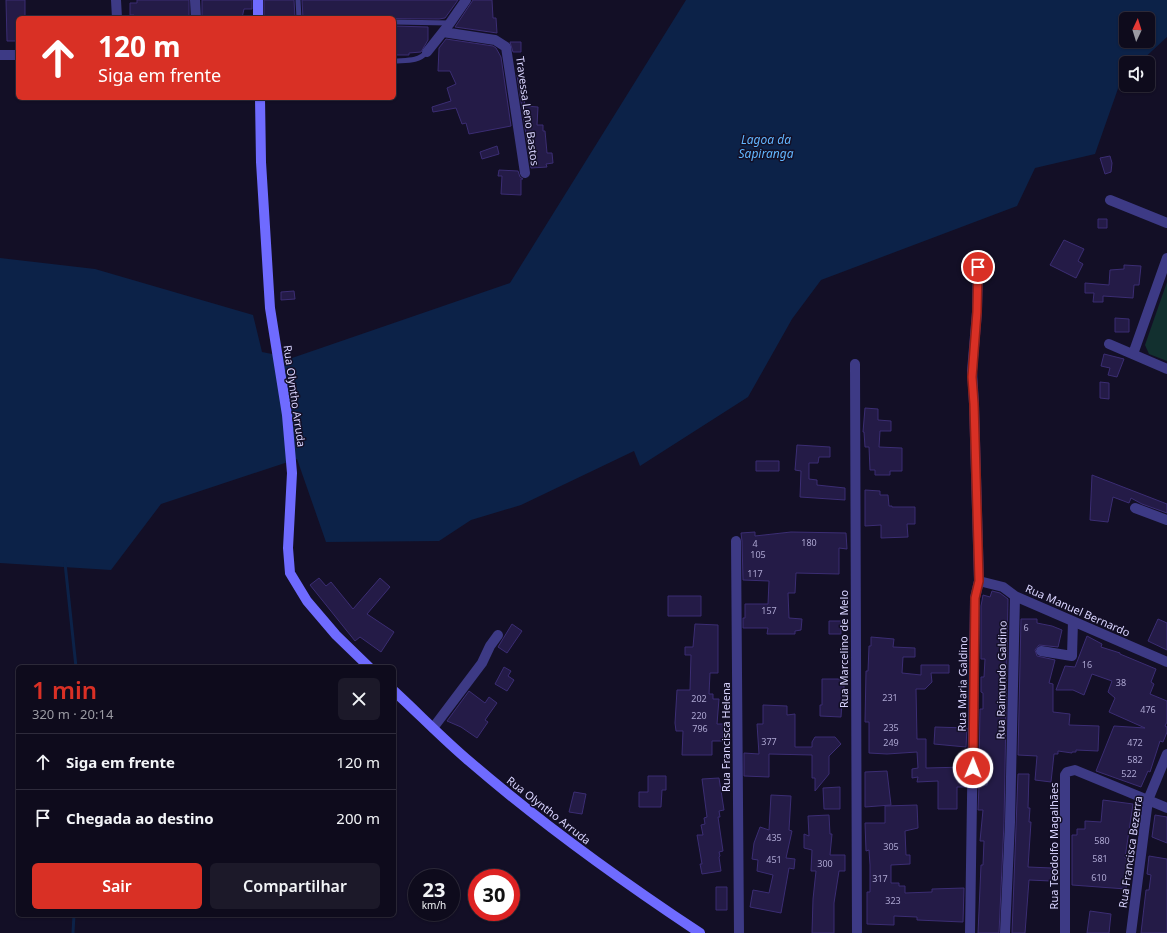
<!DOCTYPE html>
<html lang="pt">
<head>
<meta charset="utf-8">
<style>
	:root { --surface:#0e0b1c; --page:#1c1929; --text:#f1f3f6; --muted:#9b9ba3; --line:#2e2b3b; --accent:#d93025 }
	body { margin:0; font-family:"Noto Sans",sans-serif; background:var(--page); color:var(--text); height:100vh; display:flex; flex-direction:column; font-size:15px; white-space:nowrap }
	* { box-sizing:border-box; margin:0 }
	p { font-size:13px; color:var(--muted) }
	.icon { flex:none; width:22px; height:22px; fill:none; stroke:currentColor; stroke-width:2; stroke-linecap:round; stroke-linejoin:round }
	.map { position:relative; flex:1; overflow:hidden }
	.side { position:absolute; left:16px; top:665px; width:380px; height:252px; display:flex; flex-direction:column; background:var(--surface); border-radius:6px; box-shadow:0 1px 3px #0004,0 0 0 1px var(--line) }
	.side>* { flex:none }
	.top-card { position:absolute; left:16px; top:16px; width:380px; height:84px; border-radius:6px; box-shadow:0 1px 3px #0004,0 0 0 1px var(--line); background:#d93025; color:#fff; overflow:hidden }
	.needle { width:26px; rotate:4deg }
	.buttons { position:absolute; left:1119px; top:12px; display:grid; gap:8px }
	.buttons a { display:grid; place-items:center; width:36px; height:36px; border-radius:6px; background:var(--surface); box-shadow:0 1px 3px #0004,0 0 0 1px var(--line); font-size:20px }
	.speed { position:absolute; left:408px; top:869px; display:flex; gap:8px; font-size:20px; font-weight:700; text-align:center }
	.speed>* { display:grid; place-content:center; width:52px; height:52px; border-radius:50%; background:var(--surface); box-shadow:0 1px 3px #0004,0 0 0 1px var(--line); line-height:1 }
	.speed small { font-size:10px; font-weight:400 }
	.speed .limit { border:6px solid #d22; background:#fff; color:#111 }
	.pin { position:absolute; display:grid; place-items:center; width:34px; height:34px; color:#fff; margin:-17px; border:2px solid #fff; border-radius:50%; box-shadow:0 1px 4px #0007 }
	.me { position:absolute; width:44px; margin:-22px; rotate:1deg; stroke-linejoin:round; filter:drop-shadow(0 0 3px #0008) }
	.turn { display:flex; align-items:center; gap:14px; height:84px; padding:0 16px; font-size:18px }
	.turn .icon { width:52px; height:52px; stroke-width:2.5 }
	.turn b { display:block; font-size:28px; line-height:34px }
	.round { display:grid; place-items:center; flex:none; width:42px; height:42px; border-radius:6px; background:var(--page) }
	.head { display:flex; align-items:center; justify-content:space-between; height:68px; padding:0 16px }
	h1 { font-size:24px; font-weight:600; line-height:30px; color:var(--accent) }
	.button { display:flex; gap:8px; margin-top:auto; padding:8px 16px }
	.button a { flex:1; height:46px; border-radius:6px; background:var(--accent); color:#fff; font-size:16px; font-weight:600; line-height:46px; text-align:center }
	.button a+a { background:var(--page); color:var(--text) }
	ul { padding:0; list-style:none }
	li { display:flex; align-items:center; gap:12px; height:56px; padding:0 16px; border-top:1px solid var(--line) }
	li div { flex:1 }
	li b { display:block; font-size:15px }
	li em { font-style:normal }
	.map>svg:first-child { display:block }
	.green { fill:#12302f }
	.water { fill:#0c2248; fill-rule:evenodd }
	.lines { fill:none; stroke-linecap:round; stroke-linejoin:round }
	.stream { stroke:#0c2248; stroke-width:3 }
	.building { fill:#241b47; stroke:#3b2d73 }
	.lane { stroke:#3d3a85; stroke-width:5 }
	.street { stroke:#3d3a85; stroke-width:10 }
	.secondary { stroke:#6f6bff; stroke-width:10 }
	.route-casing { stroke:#8d1f18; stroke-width:10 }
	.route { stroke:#d93025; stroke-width:7 }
	.labels { text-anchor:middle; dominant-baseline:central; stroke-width:3; stroke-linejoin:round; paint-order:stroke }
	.number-label { font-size:9px; fill:#aca6d1 }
	.street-label { font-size:11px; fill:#d9d4ff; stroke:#130f26 }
	.water-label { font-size:12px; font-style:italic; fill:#62b6ff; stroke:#130f26 }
</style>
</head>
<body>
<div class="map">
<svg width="1167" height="933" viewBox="0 0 1167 933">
	<rect width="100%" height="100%" fill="#130f26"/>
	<!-- green -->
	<path class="green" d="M 1167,282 L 1167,361 L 1149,354 L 1145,345 Z"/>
	<!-- water -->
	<path class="water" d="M 686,0 L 1167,0 L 1167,37 L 1139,63 L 1126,63 L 1126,76 L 1121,80 L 1095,154 L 1035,168 L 1017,206 L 821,280 L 792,319 L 748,397 L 640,466 L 634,451 L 521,505 L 471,520 L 439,541 L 326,542 L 297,459 L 161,504 L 111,570 L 0,563 L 0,258 L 95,269 L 253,315 L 262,352 L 292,358 L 510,283 ZM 1126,19 L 1148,19 L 1148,41 L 1126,41 Z"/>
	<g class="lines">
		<!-- stream -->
		<path class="stream" d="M 65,563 L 76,667
			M 73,933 L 74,915"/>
	</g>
	<!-- building -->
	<path class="building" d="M 6,0 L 25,0 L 25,18 L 18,18 L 18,41 L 7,41 Z
		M 137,0 L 189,0 L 189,18 L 134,18 L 134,15 L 130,15 L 130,3 L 137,3 Z
		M 202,0 L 252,0 L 252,9 L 244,9 L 242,18 L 202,18 Z
		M 264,0 L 294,0 L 295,18 L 264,18 Z
		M 302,0 L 458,0 L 445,18 L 439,19 L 303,18 Z
		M 473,0 L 492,0 L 493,18 L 496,18 L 497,33 L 455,27 Z
		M 394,26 L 428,27 L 428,40 L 421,52 L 409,53 L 409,55 L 394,55 Z
		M 446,39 L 493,46 L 496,48 L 501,57 L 511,126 L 469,134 L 466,123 L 462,124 L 456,108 L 433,112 L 432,107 L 451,101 L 447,88 L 456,84 L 450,71 L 438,71 L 439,48 Z
		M 510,42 L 521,42 L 521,52 L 513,52 Z
		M 521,74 L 525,106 L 538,107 L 537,125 L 543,125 L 543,131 L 545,131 L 547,153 L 552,153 L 553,163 L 546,164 L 547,167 L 531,168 L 517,75 Z
		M 497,146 L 499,154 L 482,159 L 480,152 Z
		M 1110,156 L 1112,163 L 1111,172 L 1105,174 L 1100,158 Z
		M 499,170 L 518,171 L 520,177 L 523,179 L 521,179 L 521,195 L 501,194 L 502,176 L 498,176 Z
		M 1098,219 L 1107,219 L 1107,228 L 1098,228 Z
		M 1064,240 L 1084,249 L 1078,261 L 1083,264 L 1076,278 L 1050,265 Z
		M 1124,265 L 1141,266 L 1139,285 L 1134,285 L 1133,298 L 1103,296 L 1103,302 L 1093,302 L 1094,293 L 1085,293 L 1085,283 L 1109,285 L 1110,270 L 1124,269 Z
		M 294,291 L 295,299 L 281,300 L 281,292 Z
		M 1115,318 L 1129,319 L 1129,332 L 1115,332 Z
		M 1104,354 L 1124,359 L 1117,377 L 1108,375 L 1110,368 L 1101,366 Z
		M 1100,382 L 1109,383 L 1109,399 L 1100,398 Z
		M 865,408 L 878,409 L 878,420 L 891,421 L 891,431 L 880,431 L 879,447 L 902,448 L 902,471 L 890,471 L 890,475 L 875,475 L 875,470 L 870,470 L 869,447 L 865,447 L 864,432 L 863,432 Z
		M 797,445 L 830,447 L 830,457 L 819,457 L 818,463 L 809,463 L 809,479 L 817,480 L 817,485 L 845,488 L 845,500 L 800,497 L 801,471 L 795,470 Z
		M 756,461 L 779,461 L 779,471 L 756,471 Z
		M 1092,475 L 1167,504 L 1167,513 L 1142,504 L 1131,498 L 1129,503 L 1113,497 L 1108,522 L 1090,520 Z
		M 865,490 L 880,491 L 880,495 L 888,495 L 889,506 L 892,506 L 892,507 L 915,507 L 915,524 L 907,524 L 908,537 L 881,538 L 881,525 L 865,526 Z
		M 755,532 L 755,536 L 791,532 L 846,533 L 847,549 L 839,548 L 839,574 L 796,573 L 795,593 L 788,593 L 789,618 L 802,619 L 801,630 L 795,631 L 795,634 L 767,634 L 768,628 L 743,628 L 743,618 L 745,618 L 745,604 L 768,604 L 769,581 L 743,580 L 742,541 L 741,533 Z
		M 319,578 L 326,586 L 331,582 L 353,609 L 380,578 L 390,587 L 367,614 L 394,632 L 381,652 L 360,637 L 355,641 L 310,585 Z
		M 992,591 L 1000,593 L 1008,599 L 1004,822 L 999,933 L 978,933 L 981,865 L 983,865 L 984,841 L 980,841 L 983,810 L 978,810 L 979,785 L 987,785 L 988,770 L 979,769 L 980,709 L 983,709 L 983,693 L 981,692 L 981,677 L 984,677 L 985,659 L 981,659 L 981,606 L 983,595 L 990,597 Z
		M 668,596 L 701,596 L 701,616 L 668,616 Z
		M 1021,619 L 1037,619 L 1037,623 L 1052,626 L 1062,630 L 1058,647 L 1039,645 L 1035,650 L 1037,656 L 1055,660 L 1049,683 L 1053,684 L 1053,712 L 1070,714 L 1069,725 L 1099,726 L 1098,751 L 1076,750 L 1076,752 L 1072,752 L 1072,753 L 1058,751 L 1058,754 L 1054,754 L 1051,782 L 1035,780 L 1037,756 L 1018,755 Z
		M 1158,619 L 1167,623 L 1167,650 L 1148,641 Z
		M 829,621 L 841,621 L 841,634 L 829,634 Z
		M 512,624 L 522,631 L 507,653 L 498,647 Z
		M 695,624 L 718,625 L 718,673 L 710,673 L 709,694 L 713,694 L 713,699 L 719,699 L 717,724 L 724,724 L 723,733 L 722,741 L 712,741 L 712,755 L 682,755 L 683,731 L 676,731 L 675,723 L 677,690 L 690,690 L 691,655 L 685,655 L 685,647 L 693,647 Z
		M 1087,636 L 1102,644 L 1101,647 L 1120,653 L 1120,654 L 1156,669 L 1151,682 L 1154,684 L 1150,694 L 1167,701 L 1167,722 L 1165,726 L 1167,727 L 1167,732 L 1163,742 L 1160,741 L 1150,772 L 1148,771 L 1141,787 L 1096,771 L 1114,726 L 1145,728 L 1109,712 L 1115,698 L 1108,692 L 1112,681 L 1092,674 L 1084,695 L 1073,690 L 1056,690 L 1065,666 L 1075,667 Z
		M 871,637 L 894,639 L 893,647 L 915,648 L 915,657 L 903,657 L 902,673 L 921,675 L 921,665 L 949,665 L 949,673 L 931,673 L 932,682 L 925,689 L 916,689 L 917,739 L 926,739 L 926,768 L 966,767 L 966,787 L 957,787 L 957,809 L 938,809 L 938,781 L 917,782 L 918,777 L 912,778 L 912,769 L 918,768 L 917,752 L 887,754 L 869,753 L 869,722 L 865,722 L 866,671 L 868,671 L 869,646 L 871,646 Z
		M 504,667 L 511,671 L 508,676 L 514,680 L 507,691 L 495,684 Z
		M 822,679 L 844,679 L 844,701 L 842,701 L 841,717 L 820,716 L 820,705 L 822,705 Z
		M 469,691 L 485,703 L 489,697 L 497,703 L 485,720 L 488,722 L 477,738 L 461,727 L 447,721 Z
		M 763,705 L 787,706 L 787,715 L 795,714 L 795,747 L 812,747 L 812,742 L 815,737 L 835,737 L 841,744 L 829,756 L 829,774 L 815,791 L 815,778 L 812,778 L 812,755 L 769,754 L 769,777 L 744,776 L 744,753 L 759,754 L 757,724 L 763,724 Z
		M 935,727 L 967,728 L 966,747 L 934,744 Z
		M 887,771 L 891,805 L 865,807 L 865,772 Z
		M 1018,774 L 1029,774 L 1028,808 L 1030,808 L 1029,822 L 1031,822 L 1028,867 L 1052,868 L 1051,881 L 1029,880 L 1025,933 L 1012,933 Z
		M 648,776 L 666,776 L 666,790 L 662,790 L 661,807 L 639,807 L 639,792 L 648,792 Z
		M 719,778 L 724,810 L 719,811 L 720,817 L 718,817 L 723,851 L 719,852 L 720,856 L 719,857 L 721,871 L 702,874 L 700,864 L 702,864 L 697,835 L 703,835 L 701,825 L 705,824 L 704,818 L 707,817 L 702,779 Z
		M 840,787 L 840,809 L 824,809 L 823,788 Z
		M 574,792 L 586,794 L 582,814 L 569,812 Z
		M 771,795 L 791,796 L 789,830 L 792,831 L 786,858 L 795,859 L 794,869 L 789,868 L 781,913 L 750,907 L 753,890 L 769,893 L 773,875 L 757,871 L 758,860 L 752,859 L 754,843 L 760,827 L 769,830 Z
		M 1103,800 L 1133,804 L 1125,858 L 1129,858 L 1126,889 L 1072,885 L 1072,835 L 1077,835 L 1077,829 L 1085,829 L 1085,821 L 1101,822 Z
		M 917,805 L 918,828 L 905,831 L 906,855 L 910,855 L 910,864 L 891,865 L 891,883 L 899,883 L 899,886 L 905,886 L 905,893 L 932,892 L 932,889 L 964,888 L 963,922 L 917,920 L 917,917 L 894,916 L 894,925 L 867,924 L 867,892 L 870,892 L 870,865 L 869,850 L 866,851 L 865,823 L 885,823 L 885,806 Z
		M 829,815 L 830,834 L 832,834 L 830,855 L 845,855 L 845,871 L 839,871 L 834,903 L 834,933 L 812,933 L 813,899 L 816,871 L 811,871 L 812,850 L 804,848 L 804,834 L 809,836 L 808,816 Z
		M 1155,815 L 1167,817 L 1167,843 L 1152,837 Z
		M 1149,856 L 1167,859 L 1167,933 L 1141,933 L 1146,890 L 1149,890 L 1151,875 L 1147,874 Z
		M 716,887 L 727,887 L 727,910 L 716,910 Z
		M 1090,911 L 1111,914 L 1109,933 L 1087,933 Z"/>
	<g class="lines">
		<!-- lane -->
		<path class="lane" d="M 298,0 L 299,18
			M 394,22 L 449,23
			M 394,61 C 406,60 418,62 427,52"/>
		<!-- street -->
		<path class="street" d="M 116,0 L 117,18
			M 195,0 L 196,18
			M 443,32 L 495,40 L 506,47 L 525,173
			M 427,52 L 450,23 L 466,0
			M 0,55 L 18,55
			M 1110,200 L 1167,223
			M 1109,344 L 1167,369
			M 1133,354 L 1167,258
			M 855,364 L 857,933
			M 1135,508 L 1167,520
			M 736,541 L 739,933
			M 979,581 L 1003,587 L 1015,596 L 1167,662
			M 1041,651 L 1072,656 L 1073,621
			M 433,728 L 482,663 L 490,646 L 498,635
			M 970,933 L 975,598 L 979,581 L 974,404 L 972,371 L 977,312 L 978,267
			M 1005,933 L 1010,822 L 1015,596
			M 1065,933 L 1065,775 L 1067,772 L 1075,770 L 1167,808
			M 1131,933 L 1148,800 L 1167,754"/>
		<!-- secondary -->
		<path class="secondary" d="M 258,0 L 258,18
			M 260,98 L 261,162 L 270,308 L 287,415 L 292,473 L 288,548 L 290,573 L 307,601 L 336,635 L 369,667
			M 394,691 C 419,714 443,739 469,761 C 542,824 620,880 700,933"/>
	</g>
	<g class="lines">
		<defs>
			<path id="route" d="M 973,768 L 975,598 L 979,581 L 974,404 L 972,377 L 977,312 L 978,267"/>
		</defs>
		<!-- route casing -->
		<use href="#route" class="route-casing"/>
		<!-- route -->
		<use href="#route" class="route"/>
	</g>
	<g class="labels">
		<!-- number labels -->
		<g class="number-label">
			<text x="809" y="542">180</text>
			<text x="755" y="543">4</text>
			<text x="758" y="554">105</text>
			<text x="755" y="573">117</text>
			<text x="769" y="610">157</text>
			<text x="1026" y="627">6</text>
			<text x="1087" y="664">16</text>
			<text x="1121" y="682">38</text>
			<text x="890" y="697">231</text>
			<text x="699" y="698">202</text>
			<text x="1148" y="709">476</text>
			<text x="699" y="715">220</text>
			<text x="891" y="727">235</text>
			<text x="700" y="728">796</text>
			<text x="769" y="741">377</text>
			<text x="891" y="742">249</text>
			<text x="1135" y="742">472</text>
			<text x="1135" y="759">582</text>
			<text x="1129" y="773">522</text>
			<text x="774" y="837">435</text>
			<text x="1102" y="840">580</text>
			<text x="891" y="846">305</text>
			<text x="1100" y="858">581</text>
			<text x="774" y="859">451</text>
			<text x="825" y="863">300</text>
			<text x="1099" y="877">610</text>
			<text x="880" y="878">317</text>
			<text x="893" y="900">323</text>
		</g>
		<!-- street labels -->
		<g class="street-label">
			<text transform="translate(528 111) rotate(82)">Travessa Leno Bastos</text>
			<text transform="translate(295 396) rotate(82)">Rua Olyntho Arruda</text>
			<text transform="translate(1078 610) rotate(24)">Rua Manuel Bernardo</text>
			<text transform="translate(843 649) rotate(-90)">Rua Marcelino de Melo</text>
			<text transform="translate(1001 680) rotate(-89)">Rua Raimundo Galdino</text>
			<text transform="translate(962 684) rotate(-89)">Rua Maria Galdino</text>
			<text transform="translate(725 737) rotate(-90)">Rua Francisca Helena</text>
			<text transform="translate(549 810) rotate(38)">Rua Olyntho Arruda</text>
			<text transform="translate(1053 846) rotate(-90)">Rua Teodolfo Magalhães</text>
			<text transform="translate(1130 852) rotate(-82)">Rua Francisca Bezerra</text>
		</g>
		<!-- water labels -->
		<g class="water-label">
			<text x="766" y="139">Lagoa da<tspan x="766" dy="14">Sapiranga</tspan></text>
		</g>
	</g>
</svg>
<div class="buttons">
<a><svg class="needle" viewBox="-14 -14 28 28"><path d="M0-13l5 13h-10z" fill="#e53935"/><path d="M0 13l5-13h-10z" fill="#9b9ba3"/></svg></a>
<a><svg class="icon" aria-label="sound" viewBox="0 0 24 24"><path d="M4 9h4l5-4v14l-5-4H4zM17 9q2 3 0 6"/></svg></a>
</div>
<div class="speed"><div>23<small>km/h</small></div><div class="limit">30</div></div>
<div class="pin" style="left:978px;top:267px;background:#d93025"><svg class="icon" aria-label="arrive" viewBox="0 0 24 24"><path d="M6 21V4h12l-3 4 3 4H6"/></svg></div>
<svg class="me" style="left:973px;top:768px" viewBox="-20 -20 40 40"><circle r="17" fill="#d93025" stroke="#fff" stroke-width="3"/><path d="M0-11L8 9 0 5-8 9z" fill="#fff"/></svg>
<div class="top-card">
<div class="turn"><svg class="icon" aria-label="ahead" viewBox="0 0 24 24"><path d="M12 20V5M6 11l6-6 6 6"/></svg><div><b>120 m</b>Siga em frente</div></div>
</div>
<section class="side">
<div class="head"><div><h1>1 min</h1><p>320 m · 20:14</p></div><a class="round"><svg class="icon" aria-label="close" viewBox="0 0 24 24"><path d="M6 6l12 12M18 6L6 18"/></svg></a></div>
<ul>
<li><svg class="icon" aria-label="ahead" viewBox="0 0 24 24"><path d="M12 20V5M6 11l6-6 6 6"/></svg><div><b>Siga em frente</b></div><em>120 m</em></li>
<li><svg class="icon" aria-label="arrive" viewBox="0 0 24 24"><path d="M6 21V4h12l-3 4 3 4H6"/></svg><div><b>Chegada ao destino</b></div><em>200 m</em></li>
</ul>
<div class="button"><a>Sair</a><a>Compartilhar</a></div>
</section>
</div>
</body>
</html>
